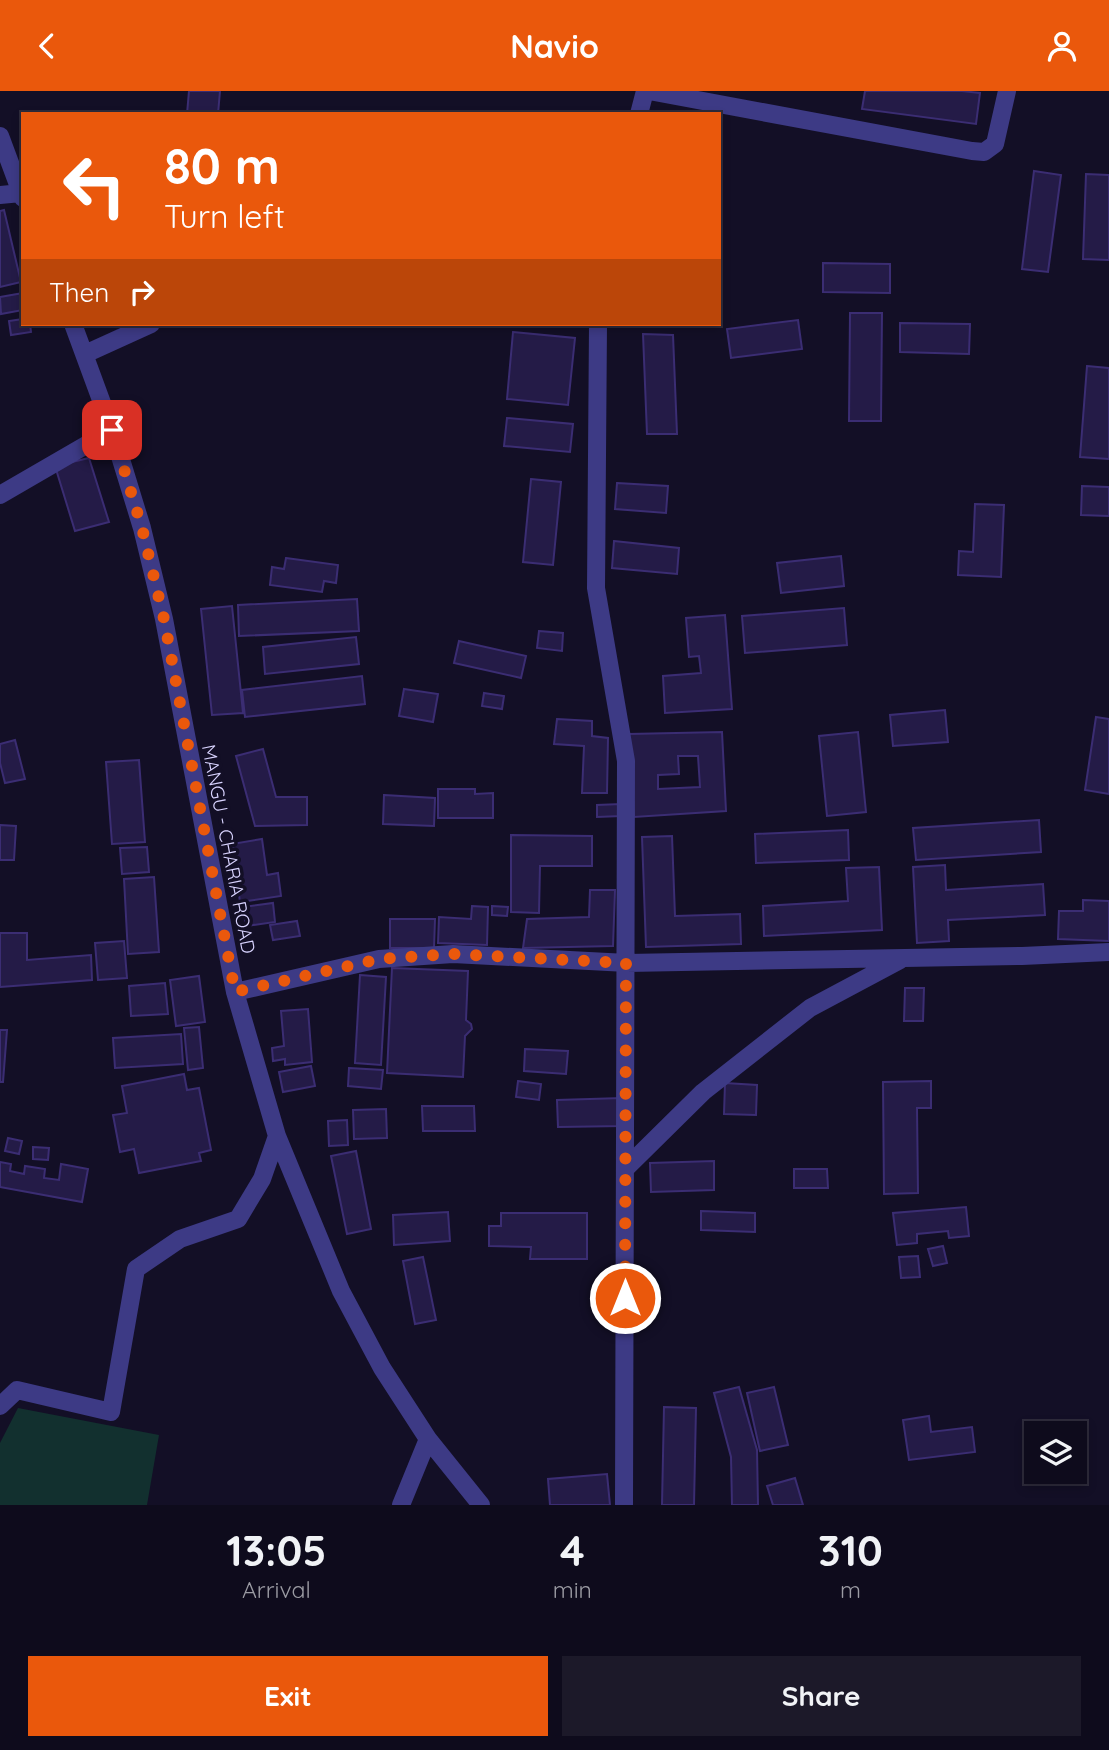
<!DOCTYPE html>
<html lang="en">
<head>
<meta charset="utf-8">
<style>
	:root { --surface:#0e0b1c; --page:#1c1929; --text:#f1f3f6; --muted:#9b9ba3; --line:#2e2b3b; --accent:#ea580c }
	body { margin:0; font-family:Quicksand,sans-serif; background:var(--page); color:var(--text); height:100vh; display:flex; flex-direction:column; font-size:26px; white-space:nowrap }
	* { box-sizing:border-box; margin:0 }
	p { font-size:23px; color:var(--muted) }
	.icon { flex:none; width:38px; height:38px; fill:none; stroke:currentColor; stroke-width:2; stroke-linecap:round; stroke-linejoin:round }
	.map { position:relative; height:1414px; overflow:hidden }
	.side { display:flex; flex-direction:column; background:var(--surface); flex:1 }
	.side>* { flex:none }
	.top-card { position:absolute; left:21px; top:21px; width:700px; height:214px; border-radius:0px; box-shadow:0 4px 10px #0003,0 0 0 2px var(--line); background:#ea580c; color:#fff; overflow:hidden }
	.tools { position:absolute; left:1024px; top:1330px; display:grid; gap:14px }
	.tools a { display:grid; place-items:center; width:63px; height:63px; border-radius:0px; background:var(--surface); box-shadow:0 4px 10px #0003,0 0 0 2px var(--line); font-size:35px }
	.pin { position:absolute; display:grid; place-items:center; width:60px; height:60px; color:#fff; margin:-30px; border-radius:14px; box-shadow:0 4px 10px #0006 }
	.me { position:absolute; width:77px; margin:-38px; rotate:0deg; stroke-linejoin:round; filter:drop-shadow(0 0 5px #0008) }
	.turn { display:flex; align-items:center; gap:24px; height:147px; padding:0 28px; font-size:32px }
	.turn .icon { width:91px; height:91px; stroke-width:2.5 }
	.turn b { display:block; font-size:49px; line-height:60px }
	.then { display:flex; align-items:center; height:66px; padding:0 28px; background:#0003; gap:14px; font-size:26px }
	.eta { display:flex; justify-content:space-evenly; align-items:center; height:119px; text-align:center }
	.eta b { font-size:42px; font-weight:700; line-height:49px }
	.cta { display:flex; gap:14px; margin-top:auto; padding:14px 28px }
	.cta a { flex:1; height:80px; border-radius:0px; background:var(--accent); color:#fff; font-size:28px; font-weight:700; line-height:80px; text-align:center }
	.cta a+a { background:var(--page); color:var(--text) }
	header { display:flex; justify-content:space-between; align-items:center; height:91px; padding:0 28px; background:var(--accent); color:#fff; font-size:32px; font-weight:700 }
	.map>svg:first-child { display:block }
	.green { fill:#12302f }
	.building { fill:#241b47; stroke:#3b2d73; stroke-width:2; fill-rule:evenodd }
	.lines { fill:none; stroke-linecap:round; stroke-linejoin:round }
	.minor { stroke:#3d3a85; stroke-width:18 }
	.route { stroke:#ea580c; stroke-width:12; stroke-dasharray:0 21.6 }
	.labels { text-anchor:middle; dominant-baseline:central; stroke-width:7; stroke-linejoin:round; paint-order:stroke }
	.street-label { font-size:19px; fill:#d9d4ff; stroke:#130f26 }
</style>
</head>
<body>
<header><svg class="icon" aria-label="back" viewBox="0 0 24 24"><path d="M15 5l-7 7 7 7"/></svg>Navio<svg class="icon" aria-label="person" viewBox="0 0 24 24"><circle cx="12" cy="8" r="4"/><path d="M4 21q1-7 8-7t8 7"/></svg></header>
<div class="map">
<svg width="1109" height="1414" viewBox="0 0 1109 1414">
	<rect width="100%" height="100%" fill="#130f26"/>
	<!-- green -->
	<path class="green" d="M 18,1317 L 159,1344 L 147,1414 L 0,1414 L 0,1352 Z"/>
	<!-- building -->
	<path class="building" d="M 189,0 L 220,0 L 218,23 L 187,23 Z
		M 865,0 L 962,0 L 980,2 L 976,33 L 862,18 Z
		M 1034,80 L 1061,84 L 1048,181 L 1022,178 Z
		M 1086,83 L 1109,84 L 1109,169 L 1083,168 Z
		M 4,119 L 21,191 L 0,196 L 0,120 Z
		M 823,172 L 890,173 L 890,202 L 823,201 Z
		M 23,202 L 23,219 L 1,223 L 0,206 Z
		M 850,222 L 882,222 L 881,330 L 849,330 Z
		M 23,228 L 23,233 L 30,233 L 31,241 L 11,244 L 9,230 Z
		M 798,229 L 802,258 L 731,267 L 727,238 Z
		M 900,232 L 970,233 L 969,263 L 900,261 Z
		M 513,241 L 575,247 L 568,314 L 507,308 Z
		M 643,243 L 673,244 L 677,343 L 647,343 Z
		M 1087,275 L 1109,277 L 1109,368 L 1080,366 Z
		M 507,327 L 573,333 L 570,361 L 504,355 Z
		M 89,367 L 109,431 L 75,440 L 55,375 Z
		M 531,388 L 561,391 L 553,474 L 523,471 Z
		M 617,392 L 668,395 L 666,422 L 615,418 Z
		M 1082,395 L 1109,396 L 1109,425 L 1081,424 Z
		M 975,413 L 1004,414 L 1001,486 L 958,484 L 959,460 L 973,461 Z
		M 614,450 L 679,457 L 677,483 L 612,477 Z
		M 841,465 L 844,495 L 781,502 L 777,472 Z
		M 286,467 L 338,474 L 336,492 L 324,490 L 322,501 L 270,494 L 272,476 L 284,478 Z
		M 357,508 L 359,540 L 239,545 L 238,514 Z
		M 232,515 L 243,622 L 212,624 L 201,518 Z
		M 844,517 L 847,554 L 745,562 L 742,525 Z
		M 725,524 L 732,618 L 665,622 L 663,585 L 701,582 L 699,565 L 689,566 L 686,527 Z
		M 539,540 L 563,542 L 562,560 L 537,557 Z
		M 356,546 L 359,573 L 265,583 L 263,556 Z
		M 459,550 L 526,565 L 521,587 L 454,572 Z
		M 362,585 L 365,613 L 245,626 L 242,599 Z
		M 404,598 L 438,603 L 433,631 L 399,625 Z
		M 484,602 L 504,605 L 502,618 L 482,615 Z
		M 945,619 L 948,651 L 893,655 L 890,624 Z
		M 1096,626 L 1109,628 L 1109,703 L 1085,699 Z
		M 557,628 L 592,630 L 592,645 L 608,647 L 607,702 L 582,702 L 584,655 L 554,653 Z
		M 722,641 L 726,720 L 634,726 L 629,643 ZM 678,665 L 698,665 L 700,696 L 658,698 L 658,684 L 679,683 Z
		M 858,641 L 866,721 L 827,725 L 819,645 Z
		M 15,649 L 25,688 L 5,692 L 0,672 L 0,653 Z
		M 263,658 L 276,706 L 307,706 L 307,734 L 255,735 L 236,665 Z
		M 139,669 L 145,751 L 112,753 L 106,671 Z
		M 438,698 L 475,698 L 475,703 L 493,702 L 493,727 L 438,727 Z
		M 384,704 L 435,707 L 434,735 L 383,733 Z
		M 621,713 L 621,725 L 597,726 L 597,714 Z
		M 1039,729 L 1041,761 L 916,769 L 913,737 Z
		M 0,734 L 16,735 L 14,769 L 0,769 Z
		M 848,739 L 849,769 L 756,772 L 755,743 Z
		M 511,744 L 592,745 L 592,775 L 540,775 L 539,822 L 511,821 Z
		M 672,745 L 675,825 L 740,823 L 741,853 L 646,856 L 642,746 Z
		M 262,748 L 267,784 L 278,782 L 281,805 L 240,811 L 232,753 Z
		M 147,756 L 149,781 L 122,783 L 120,757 Z
		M 945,774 L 946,799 L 1043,793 L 1045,824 L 948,829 L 949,850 L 917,852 L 913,776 Z
		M 879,776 L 882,839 L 764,845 L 763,815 L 848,810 L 846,777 Z
		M 154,786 L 159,861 L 128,863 L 124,788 Z
		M 590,799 L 615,799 L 613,855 L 523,857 L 527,828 L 589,826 Z
		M 1083,809 L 1109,810 L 1109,850 L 1058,848 L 1059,820 L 1083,820 Z
		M 273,812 L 275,831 L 246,835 L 243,816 Z
		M 472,815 L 488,816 L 487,854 L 438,852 L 439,826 L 471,828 Z
		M 492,815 L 508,816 L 507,825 L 492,824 Z
		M 390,828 L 435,828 L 434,857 L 390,857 Z
		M 297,830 L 300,845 L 273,849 L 270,834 Z
		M 0,842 L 27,842 L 27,869 L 91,864 L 92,889 L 0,896 Z
		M 124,850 L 127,887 L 98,889 L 95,852 Z
		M 392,877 L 468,880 L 466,929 L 471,933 L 472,938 L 465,945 L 463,986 L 387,982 Z
		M 360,884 L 386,886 L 381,974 L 355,972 Z
		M 199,885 L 205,931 L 176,935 L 170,889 Z
		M 165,892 L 168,923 L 131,925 L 129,895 Z
		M 905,897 L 924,897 L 923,930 L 904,930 Z
		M 308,918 L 312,971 L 285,974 L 285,968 L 273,970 L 272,957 L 284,955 L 281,920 Z
		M 199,936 L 203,977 L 188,979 L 184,937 Z
		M 0,939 L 7,939 L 3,991 L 0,991 Z
		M 181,943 L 183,973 L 115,977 L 113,947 Z
		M 525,958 L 568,960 L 566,983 L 524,980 Z
		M 311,975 L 315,995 L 283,1001 L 279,981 Z
		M 349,977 L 383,979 L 381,998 L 348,995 Z
		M 184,983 L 187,999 L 199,997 L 211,1059 L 199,1062 L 201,1070 L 139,1082 L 134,1058 L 120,1061 L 113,1024 L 127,1022 L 122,995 Z
		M 518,990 L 541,993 L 539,1009 L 516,1006 Z
		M 931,990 L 931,1017 L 917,1017 L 918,1102 L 884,1103 L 883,991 Z
		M 725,992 L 757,994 L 756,1024 L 724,1023 Z
		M 622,1007 L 623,1035 L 558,1036 L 557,1009 Z
		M 422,1015 L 474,1015 L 475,1040 L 423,1040 Z
		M 386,1018 L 387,1047 L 354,1048 L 353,1019 Z
		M 347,1029 L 348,1054 L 329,1055 L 328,1030 Z
		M 8,1047 L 22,1050 L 19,1063 L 5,1060 Z
		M 33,1056 L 49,1057 L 48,1069 L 33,1068 Z
		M 356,1060 L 371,1138 L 347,1143 L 331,1065 Z
		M 714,1070 L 714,1099 L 651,1101 L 650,1072 Z
		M 0,1071 L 11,1073 L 10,1080 L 24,1083 L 25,1075 L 45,1078 L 44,1087 L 59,1089 L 61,1073 L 88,1078 L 82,1111 L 0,1096 Z
		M 794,1078 L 827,1078 L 828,1097 L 794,1097 Z
		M 966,1116 L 969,1145 L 949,1147 L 948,1140 L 917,1143 L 917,1152 L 897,1154 L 893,1122 Z
		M 701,1120 L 755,1122 L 755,1141 L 701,1139 Z
		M 448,1121 L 450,1150 L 394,1154 L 393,1124 Z
		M 501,1122 L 587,1122 L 587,1168 L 530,1168 L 531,1156 L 489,1155 L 489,1135 L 501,1135 Z
		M 943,1155 L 947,1172 L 933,1175 L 928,1158 Z
		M 918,1165 L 920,1186 L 901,1187 L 899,1166 Z
		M 423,1166 L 436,1229 L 415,1233 L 403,1170 Z
		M 739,1296 L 757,1359 L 758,1414 L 732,1414 L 731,1366 L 714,1302 Z
		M 774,1296 L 788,1354 L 760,1360 L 747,1302 Z
		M 664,1316 L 696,1317 L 694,1414 L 662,1414 Z
		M 929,1325 L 931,1341 L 972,1336 L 975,1361 L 909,1369 L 903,1329 Z
		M 607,1383 L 610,1414 L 550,1414 L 548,1388 Z
		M 795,1387 L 803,1414 L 773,1414 L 767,1395 Z"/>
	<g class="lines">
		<!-- minor -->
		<path class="minor" d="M 649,0 L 972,60 L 984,61 L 995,53 L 1007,0
			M 639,23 L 645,0
			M 0,45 L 23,107
			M 0,104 L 21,102
			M 73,233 L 112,339 L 142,437 L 164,528 L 235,901 L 277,1045 L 341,1200 L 382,1277 L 428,1348 L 481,1414
			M 598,233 L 596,497 L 626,670 L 624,1414
			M 85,263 L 151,233
			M 0,404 L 112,339
			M 235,901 L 379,868 L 453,863 L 627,872 L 1022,865 L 1109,861
			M 626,1077 L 703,1001 L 810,917 L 900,869
			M 0,1315 L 17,1299 L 111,1321 L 136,1178 L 180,1148 L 238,1128 L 262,1088 L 277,1045
			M 401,1414 L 428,1348"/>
	</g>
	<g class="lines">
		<!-- route -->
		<path class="route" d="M 112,339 L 142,437 L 164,528 L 235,901 L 379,868 L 453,863 L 626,872 L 625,1207"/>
	</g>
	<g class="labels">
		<!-- street labels -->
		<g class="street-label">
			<text transform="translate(229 758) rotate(79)">MANGU - CHARIA ROAD</text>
		</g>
	</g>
</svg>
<div class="tools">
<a><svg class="icon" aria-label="layers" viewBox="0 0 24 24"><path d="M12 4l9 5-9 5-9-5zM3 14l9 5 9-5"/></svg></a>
</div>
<div class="pin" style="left:112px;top:339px;background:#d93025"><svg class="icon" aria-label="arrive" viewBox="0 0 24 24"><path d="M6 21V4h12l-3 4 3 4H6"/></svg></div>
<svg class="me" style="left:625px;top:1207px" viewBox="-20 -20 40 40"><circle r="17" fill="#ea580c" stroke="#fff" stroke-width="3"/><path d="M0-11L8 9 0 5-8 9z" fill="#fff"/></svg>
<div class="top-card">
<div class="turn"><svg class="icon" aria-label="left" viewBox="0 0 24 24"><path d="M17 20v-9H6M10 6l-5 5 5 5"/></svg><div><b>80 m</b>Turn left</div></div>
<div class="then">Then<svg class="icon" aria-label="right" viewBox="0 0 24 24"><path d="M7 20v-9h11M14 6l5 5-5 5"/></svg></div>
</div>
</div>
<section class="side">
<div class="eta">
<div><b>13:05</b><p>Arrival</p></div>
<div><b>4</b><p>min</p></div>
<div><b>310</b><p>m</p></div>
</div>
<div class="cta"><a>Exit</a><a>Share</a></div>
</section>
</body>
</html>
